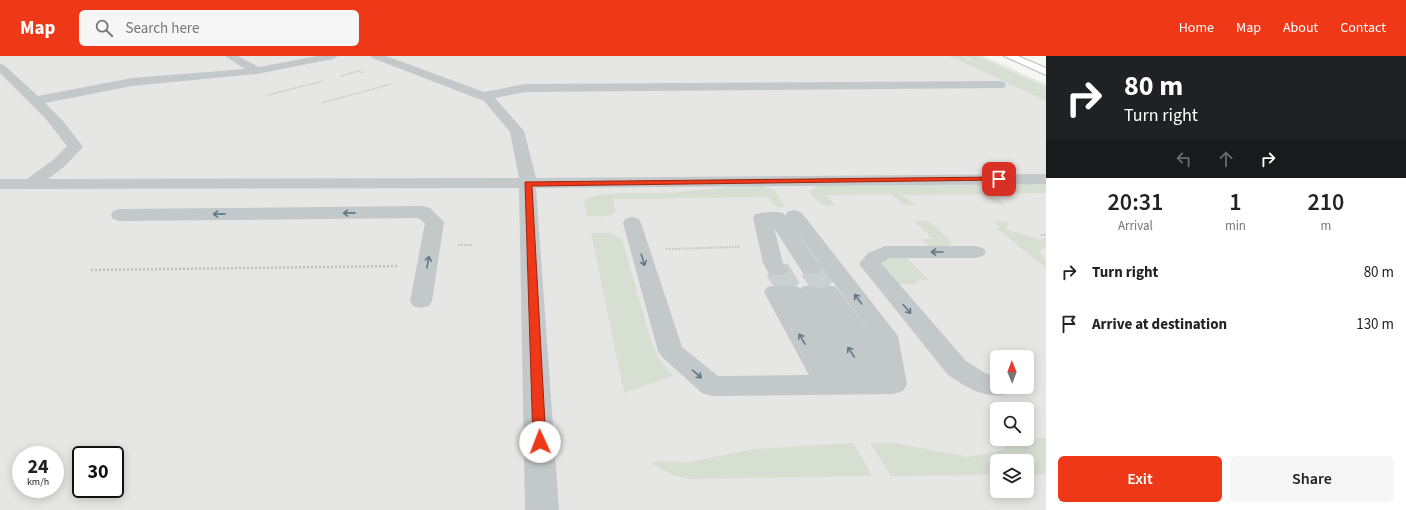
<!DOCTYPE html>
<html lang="en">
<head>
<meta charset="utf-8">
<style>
	:root { --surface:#fff; --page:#f6f6f6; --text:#222; --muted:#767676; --accent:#ef3818 }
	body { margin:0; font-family:"Source Sans 3",sans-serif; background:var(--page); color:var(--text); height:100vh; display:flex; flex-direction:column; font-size:15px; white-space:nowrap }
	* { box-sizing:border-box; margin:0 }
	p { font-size:13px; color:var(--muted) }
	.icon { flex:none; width:22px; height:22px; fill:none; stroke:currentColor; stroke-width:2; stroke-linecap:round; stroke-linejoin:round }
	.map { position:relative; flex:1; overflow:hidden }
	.panel { display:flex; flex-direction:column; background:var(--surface); width:360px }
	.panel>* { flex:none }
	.banner { background:#202124; color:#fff; overflow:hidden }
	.needle { width:26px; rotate:359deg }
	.fabs { position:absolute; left:990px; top:294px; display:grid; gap:8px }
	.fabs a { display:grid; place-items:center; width:44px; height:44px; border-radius:6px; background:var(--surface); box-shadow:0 2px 10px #0003; font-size:20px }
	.speed { position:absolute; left:12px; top:390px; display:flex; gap:8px; font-size:20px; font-weight:700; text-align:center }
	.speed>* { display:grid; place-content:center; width:52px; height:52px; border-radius:50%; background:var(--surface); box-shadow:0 2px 10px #0003; line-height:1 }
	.speed small { font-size:10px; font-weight:400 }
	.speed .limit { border:2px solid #111; border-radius:6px; background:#fff; color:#111 }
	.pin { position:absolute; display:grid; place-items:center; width:34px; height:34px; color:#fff; margin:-17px; border-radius:8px; box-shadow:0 2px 6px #0006 }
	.me { position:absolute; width:44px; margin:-22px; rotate:358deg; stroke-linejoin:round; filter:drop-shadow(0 0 3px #0008) }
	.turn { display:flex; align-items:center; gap:14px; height:84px; padding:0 12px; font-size:18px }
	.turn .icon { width:52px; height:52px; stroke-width:2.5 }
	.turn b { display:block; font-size:28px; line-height:34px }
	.lanes { display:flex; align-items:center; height:38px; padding:0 12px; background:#0003; justify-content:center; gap:20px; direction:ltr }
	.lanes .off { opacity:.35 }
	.eta { display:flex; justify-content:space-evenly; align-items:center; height:68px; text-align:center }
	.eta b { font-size:24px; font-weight:600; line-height:28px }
	.action { display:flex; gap:8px; margin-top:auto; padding:8px 12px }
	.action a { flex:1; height:46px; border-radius:6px; background:var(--accent); color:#fff; font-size:16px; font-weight:600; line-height:46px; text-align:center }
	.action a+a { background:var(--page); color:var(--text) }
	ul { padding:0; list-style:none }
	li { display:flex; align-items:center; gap:12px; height:52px; padding:0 12px }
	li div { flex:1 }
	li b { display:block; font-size:15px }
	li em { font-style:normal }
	header { display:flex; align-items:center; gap:24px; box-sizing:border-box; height:56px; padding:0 20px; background:var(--accent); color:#fff }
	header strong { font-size:19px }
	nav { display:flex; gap:22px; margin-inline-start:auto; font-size:14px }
	.search { width:280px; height:36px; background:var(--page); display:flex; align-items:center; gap:10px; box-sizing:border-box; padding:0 14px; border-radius:6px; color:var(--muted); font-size:15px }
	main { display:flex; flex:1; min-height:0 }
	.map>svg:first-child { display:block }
	.built { fill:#e6e7e5; fill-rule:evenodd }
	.green { fill:#d7ded2 }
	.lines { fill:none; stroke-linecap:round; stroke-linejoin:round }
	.minor-tunnel { stroke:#cad0d1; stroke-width:24; stroke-dasharray:24 12; stroke-linecap:butt }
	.major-casing { stroke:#b6bbbe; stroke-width:2 }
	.path-far2 { stroke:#bec1c3; stroke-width:1.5; stroke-dasharray:1 1; stroke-linecap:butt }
	.path-far1 { stroke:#bec1c3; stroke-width:2; stroke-dasharray:1.5 1.5; stroke-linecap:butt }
	.path { stroke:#bec1c3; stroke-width:2.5; stroke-dasharray:2 2; stroke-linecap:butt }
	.minor { fill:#c3c8ca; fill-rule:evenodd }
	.major { fill:#fff; fill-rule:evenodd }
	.oneway { stroke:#627985 }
	.route { fill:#ef3818; stroke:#9b2410 }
</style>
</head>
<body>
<header>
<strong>Map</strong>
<div class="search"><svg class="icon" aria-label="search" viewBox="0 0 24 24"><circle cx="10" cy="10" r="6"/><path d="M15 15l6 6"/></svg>Search here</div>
<nav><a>Home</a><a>Map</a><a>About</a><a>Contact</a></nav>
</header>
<main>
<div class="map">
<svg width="1046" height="454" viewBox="0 0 1046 454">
	<rect width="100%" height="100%" fill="#f6f6f2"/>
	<!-- built -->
	<path class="built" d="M 0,0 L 983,0 L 1046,28 L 1046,454 L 0,454 ZM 997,301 L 1027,301 L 1027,331 L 997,331 ZM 997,353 L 1027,353 L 1027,383 L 997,383 ZM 21,399 L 55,399 L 55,433 L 21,433 ZM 81,399 L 115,399 L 115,433 L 81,433 ZM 997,405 L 1027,405 L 1027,435 L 997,435 Z"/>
	<!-- green -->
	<path class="green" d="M 950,0 L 963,0 L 966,3 L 982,9 L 965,0 L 977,0 L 1046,31 L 1046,35 L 1013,21 L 1046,36 L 1046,45 Z
		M 1046,127 L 1046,137 L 992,138 L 1005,147 L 1002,149 L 994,147 L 981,138 L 903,139 L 915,149 L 904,149 L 891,138 L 826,139 L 836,150 C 823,151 815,145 809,135 L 817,130 Z
		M 763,130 L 773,133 L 786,151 L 776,151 L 768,141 L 613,143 L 616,154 C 610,163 596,160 587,160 L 584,148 L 586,142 C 611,135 637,138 663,137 C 696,135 729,130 763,130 Z
		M 914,165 L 929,165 L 952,186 L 948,190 L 931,191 L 920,183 L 933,183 Z
		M 992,165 L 1009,166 L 1006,173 L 1041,184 L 1042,182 L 1046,182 L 1046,190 L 1039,195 L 1046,205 L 1046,212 L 996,172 L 1001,172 Z
		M 591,177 L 610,177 L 622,183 L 651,285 L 661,306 L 673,320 L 624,337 Z
		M 889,200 L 906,201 L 929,224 L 916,225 L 919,228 L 898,228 L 882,211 L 881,206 Z
		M 1046,382 L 1046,418 L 1027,419 L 1027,405 L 997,405 L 997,419 L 891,420 L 870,387 L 894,387 L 969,401 L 1003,394 L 1006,392 L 1001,385 Z
		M 853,387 L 872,420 L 689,423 L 673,419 L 650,407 C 660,403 678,407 690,406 L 753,393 Z"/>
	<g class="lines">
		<!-- minor-tunnel -->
		<path class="minor-tunnel" d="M 811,212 L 828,236
			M 777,213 L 791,236"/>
		<defs>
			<path id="major" d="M 1004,0 L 1018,0 L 1046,12 L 1046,19 Z"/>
		</defs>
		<!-- major casing -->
		<use href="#major" class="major-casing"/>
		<!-- path-far2 -->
		<path class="path-far2" d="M 341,20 L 358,15 L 363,17
			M 268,39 L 323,25
			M 322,47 L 391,28"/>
		<!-- path-far1 -->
		<path class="path-far1" d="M 1041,179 L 1046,179
			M 458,189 L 473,189
			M 666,193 L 741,191"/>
		<!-- path -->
		<path class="path" d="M 91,214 L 399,210"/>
		<!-- minor -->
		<path class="minor" d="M 225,0 L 238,0 L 259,11 L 317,0 L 338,0 L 333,3 L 257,18 L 132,30 L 45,47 L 64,66 L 83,91 L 65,110 L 48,123 L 519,122 L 510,76 L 484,45 L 372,2 L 371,0 L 386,0 L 484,36 L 525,28 L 1000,25 L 1004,26 L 1006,29 L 1004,32 L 525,36 L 495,42 L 524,75 L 536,122 L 1046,118 L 1046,128 L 536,132 L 559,454 L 525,454 L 519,132 L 0,133 L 0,123 L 27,123 L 53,104 L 67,90 L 45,62 L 0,17 L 0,8 L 4,9 L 38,40 L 132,22 L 245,13 Z
			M 423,150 L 430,152 L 444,166 L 432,245 L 429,250 L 421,252 L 413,250 L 410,245 L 425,167 L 418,162 L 120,165 L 113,163 L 111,159 L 113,155 L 120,153 Z
			M 794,154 L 801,156 L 898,280 L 907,328 L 903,335 L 893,338 L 712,340 L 702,337 L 662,301 L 658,295 L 623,167 L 625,163 L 632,161 L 639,163 L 641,167 L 682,291 L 718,320 L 809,319 L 764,236 L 767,231 C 777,229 789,229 799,231 L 800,233 L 802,231 L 810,229 L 819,233 L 828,229 L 836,231 L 874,282 L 790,167 L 822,212 L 819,217 L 811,218 L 803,217 L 774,172 L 783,207 L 788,213 L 785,218 L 777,219 L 769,218 L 763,207 L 753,162 L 755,158 C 762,156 776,155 783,157 L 785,160 L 787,156 Z
			M 885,190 L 976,190 L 983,192 L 986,196 L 983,200 L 976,202 L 889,202 L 881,207 L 966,305 L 985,317 L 997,321 L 997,331 L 1011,331 L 1007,338 C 986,344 964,330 948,319 L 859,208 L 868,197 Z"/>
		<!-- major -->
		<use href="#major" class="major"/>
	</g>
	<!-- one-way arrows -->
	<defs><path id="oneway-shaft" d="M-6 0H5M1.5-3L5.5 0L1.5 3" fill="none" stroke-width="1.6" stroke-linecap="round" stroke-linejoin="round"/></defs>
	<g class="oneway">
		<use href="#oneway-shaft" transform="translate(349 157) rotate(179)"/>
		<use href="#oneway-shaft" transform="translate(219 158) rotate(179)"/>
		<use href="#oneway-shaft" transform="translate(937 196) rotate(-180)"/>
		<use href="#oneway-shaft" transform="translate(643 204) rotate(73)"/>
		<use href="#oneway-shaft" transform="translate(428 206) rotate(-80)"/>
		<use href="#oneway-shaft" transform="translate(858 243) rotate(-127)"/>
		<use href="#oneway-shaft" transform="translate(907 253) rotate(50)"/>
		<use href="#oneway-shaft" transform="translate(802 283) rotate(-120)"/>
		<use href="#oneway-shaft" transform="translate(851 296) rotate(-124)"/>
		<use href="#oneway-shaft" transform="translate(697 318) rotate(41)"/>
	</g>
	<!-- route -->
	<path class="route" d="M 999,121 L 1001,122 L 1001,124 L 532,130 L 546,386 L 544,389 L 540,391 L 535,389 L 533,386 L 525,126 Z"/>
</svg>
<div class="fabs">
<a><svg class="needle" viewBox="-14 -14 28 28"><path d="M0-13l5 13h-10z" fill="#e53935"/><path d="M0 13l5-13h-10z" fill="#767676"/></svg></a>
<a><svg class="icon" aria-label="search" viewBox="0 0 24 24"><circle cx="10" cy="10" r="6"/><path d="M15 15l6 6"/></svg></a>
<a><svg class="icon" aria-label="layers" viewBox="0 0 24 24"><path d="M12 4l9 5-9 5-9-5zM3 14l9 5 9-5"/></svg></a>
</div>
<div class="speed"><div>24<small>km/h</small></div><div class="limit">30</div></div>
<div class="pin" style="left:999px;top:123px;background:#d93025"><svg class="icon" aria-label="arrive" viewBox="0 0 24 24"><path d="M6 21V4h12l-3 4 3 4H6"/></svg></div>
<svg class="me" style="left:540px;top:386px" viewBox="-20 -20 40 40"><circle r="19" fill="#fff"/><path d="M0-13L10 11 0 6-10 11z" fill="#ef3818"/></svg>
</div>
<section class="panel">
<div class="banner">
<div class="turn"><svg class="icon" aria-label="right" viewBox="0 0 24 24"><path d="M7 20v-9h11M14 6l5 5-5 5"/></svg><div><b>80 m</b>Turn right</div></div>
<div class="lanes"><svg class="icon off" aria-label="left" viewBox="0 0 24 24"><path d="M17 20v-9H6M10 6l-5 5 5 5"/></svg><svg class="icon off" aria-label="ahead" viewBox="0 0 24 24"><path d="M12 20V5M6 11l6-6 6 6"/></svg><svg class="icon" aria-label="right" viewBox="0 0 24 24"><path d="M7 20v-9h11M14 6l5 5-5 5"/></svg></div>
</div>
<div class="eta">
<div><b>20:31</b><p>Arrival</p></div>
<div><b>1</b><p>min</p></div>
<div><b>210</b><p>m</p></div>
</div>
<ul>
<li><svg class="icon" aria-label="right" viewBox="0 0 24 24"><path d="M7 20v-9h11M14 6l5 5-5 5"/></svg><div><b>Turn right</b></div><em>80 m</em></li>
<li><svg class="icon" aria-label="arrive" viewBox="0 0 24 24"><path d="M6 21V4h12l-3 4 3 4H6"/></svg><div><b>Arrive at destination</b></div><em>130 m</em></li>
</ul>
<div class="action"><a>Exit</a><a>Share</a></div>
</section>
</main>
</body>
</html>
